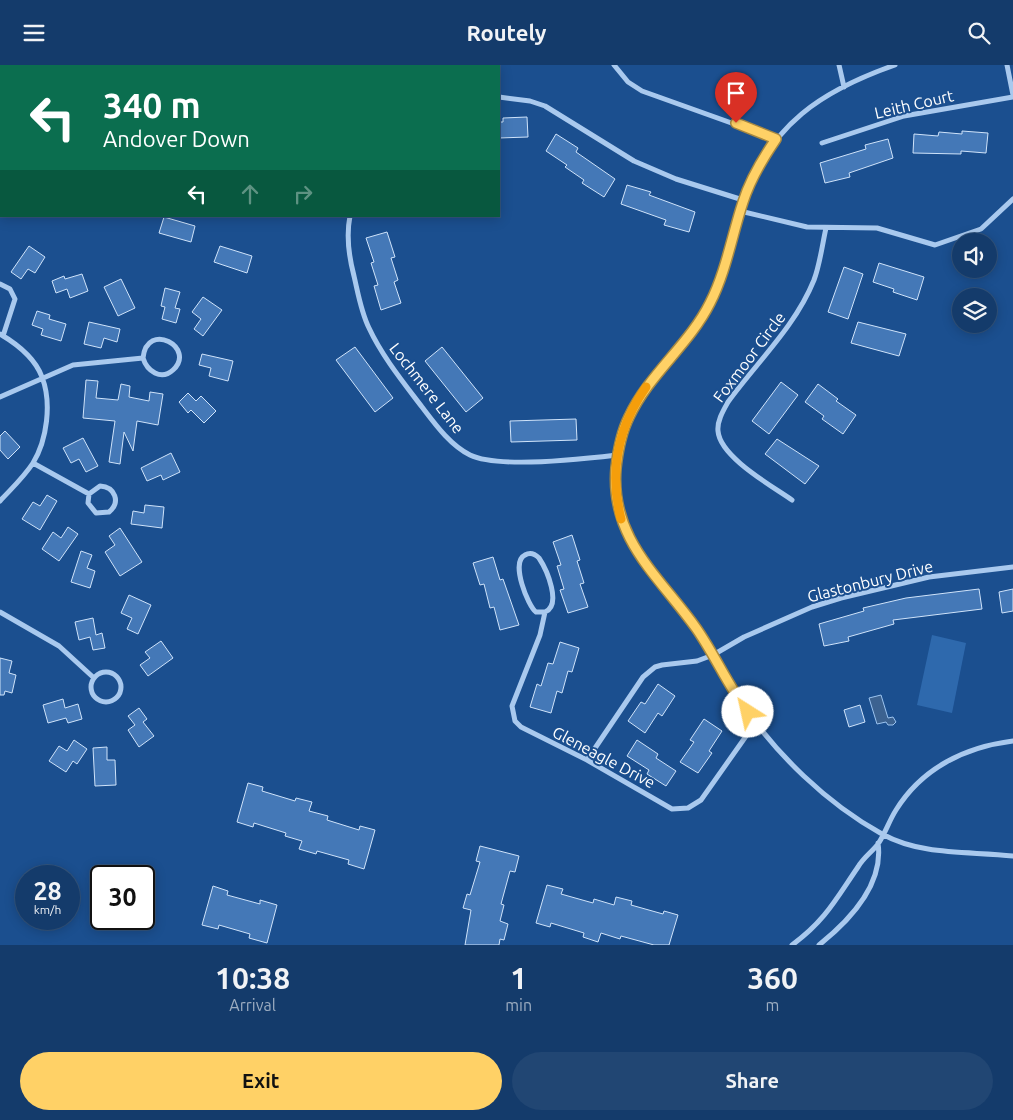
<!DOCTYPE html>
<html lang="en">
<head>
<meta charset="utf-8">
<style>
	:root { --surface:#143b6b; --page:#214673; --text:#f1f3f6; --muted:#9dadc1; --line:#33557e; --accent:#ffd166 }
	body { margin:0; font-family:Ubuntu,sans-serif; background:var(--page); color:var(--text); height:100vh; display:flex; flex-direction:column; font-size:19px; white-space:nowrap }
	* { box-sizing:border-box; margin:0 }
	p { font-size:16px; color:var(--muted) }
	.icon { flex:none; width:28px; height:28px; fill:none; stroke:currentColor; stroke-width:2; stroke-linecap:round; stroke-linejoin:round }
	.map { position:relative; height:880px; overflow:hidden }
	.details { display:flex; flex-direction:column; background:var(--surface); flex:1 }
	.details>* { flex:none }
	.banner { position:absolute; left:0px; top:0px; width:500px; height:152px; box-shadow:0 2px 12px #0003,0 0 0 1px var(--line); background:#0b6e4f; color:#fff; overflow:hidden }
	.buttons { position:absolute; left:952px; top:168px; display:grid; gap:10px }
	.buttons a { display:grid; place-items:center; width:45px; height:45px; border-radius:50%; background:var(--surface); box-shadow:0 2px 12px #0003,0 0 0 1px var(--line); font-size:25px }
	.speed { position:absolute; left:15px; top:800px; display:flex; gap:10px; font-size:25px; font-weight:700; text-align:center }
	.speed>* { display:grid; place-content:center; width:65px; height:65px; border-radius:50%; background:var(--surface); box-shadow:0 2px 12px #0003,0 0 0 1px var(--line); line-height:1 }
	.speed small { font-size:12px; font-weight:400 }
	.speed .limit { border:2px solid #111; border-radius:8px; background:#fff; color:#111 }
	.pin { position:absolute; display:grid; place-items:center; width:42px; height:42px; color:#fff; margin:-51px -21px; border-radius:50% 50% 50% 0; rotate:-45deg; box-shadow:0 0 5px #0007 }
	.pin .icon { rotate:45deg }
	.me { position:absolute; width:55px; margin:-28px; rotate:325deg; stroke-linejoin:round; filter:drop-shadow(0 0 4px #0008) }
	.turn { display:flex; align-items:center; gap:18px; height:105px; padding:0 20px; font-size:22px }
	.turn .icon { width:65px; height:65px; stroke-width:2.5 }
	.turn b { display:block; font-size:35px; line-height:42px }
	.lanes { display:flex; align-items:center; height:48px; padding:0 20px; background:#0003; justify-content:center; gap:25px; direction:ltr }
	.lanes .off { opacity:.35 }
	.eta { display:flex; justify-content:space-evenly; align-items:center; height:85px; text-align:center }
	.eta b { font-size:30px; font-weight:600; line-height:35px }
	.action { display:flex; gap:10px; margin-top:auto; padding:10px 20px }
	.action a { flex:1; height:58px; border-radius:30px; background:var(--accent); color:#111; font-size:20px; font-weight:600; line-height:58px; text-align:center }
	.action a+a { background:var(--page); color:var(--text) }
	header { display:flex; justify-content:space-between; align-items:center; height:65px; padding:0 20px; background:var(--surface); font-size:22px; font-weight:600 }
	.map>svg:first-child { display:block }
	.green { fill:#2e69ad }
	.water { fill:#3c6290; stroke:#9cc4f0 }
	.building { fill:#4478b7; stroke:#cfe3fa }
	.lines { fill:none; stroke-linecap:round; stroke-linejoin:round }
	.minor { stroke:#a9c9ee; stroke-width:5 }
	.route-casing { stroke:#a68842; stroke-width:12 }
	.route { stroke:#ffd166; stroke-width:9 }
	.slow { stroke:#f59e0b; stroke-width:9 }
	.labels { text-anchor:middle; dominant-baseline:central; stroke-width:4; stroke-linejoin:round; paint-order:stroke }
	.street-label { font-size:16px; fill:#fff; stroke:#1b4f8f }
</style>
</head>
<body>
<header><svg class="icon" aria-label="menu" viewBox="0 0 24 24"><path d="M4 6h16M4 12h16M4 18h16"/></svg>Routely<svg class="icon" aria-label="search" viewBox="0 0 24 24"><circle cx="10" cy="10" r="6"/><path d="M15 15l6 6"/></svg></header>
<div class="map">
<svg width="1013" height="880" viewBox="0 0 1013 880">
	<rect width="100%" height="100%" fill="#1b4f8f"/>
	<!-- green -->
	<path class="green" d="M 932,570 L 966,578 L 952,648 L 917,640 Z"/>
	<!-- water -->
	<path class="water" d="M 881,630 L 888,653 L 893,652 L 896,657 L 893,660 L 888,660 L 886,657 L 877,659 L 869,633 Z"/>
	<!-- building -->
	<path class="building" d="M 527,52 L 528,72 L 499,73 L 499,57 L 503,57 L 503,53 Z
		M 962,66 L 988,68 L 986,88 L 961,86 L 961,89 L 913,88 L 914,69 L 938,71 L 939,67 L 962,69 Z
		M 556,69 L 578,83 L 576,87 L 615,114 L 604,132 L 582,118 L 584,115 L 565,102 L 567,100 L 546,86 Z
		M 888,74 L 893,93 L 849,108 L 850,112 L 825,118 L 820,98 L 866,84 L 865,80 Z
		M 627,120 L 651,127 L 649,130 L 695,147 L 689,167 L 664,160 L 666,155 L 621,139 Z
		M 164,152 L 195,161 L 191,177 L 159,168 Z
		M 387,167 L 395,192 L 391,193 L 398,215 L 394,217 L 401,238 L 381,245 L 374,221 L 378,220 L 371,198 L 374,197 L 366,173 Z
		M 29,181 L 45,192 L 35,208 L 28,204 L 21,214 L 11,207 Z
		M 220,181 L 252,191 L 247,208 L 214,197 Z
		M 879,198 L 924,212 L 917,235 L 893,227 L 894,224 L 873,217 Z
		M 844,202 L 863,209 L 848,254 L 828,247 Z
		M 82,209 L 88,226 L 70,233 L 67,224 L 56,228 L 52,216 L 64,211 L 65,214 Z
		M 121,214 L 135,243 L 118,251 L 104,222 Z
		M 165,223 L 180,227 L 175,243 L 180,244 L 176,258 L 162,254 L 165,242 L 161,241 Z
		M 203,232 L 222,245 L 203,271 L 194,264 L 201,254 L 192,247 Z
		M 37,246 L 50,250 L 49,254 L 66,259 L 61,276 L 41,270 L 43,264 L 32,260 Z
		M 89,257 L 120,264 L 117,277 L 104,273 L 101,283 L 84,279 Z
		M 858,257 L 906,269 L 899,291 L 851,278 Z
		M 355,282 L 393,333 L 375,347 L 336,295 Z
		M 442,282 L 483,333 L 466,347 L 425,296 Z
		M 202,289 L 233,296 L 228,316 L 209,311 L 211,303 L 199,300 Z
		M 86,315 L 98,316 L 96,333 L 118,335 L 121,319 L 130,321 L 129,332 L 149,336 L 150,327 L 163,329 L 158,360 L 137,356 L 133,386 L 124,367 L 120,399 L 109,397 L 115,356 L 83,353 Z
		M 781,317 L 798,330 L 769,369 L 752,356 Z
		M 818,319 L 838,334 L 836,336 L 856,350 L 843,369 L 822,354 L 824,351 L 805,337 Z
		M 188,328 L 196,336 L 201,331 L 216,346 L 204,358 L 191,345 L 188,348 L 179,337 Z
		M 576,354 L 577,375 L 511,377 L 510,356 Z
		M 5,366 L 20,382 L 8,394 L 0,385 L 0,371 Z
		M 83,373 L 98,401 L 86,407 L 79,394 L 71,398 L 63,383 Z
		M 777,374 L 819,401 L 805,419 L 765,389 Z
		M 171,388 L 180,407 L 163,415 L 161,410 L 147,416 L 141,403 Z
		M 47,430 L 57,436 L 40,465 L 22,454 L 33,437 L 40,441 Z
		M 145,440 L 164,442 L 162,463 L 131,459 L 133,446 L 144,448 Z
		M 68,462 L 78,469 L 59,496 L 42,484 L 53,467 L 61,473 Z
		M 120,463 L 142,497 L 120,511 L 105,487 L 115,480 L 109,471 Z
		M 572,470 L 580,495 L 577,496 L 584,518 L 580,519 L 588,542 L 568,548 L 560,525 L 564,524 L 557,501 L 561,500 L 553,477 Z
		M 81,486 L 92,490 L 87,503 L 95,506 L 90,523 L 71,517 Z
		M 493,492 L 500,515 L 503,514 L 519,560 L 500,565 L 494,542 L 490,543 L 484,519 L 480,520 L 473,498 Z
		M 979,524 L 982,544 L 893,555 L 894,559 L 848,572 L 849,576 L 824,581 L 819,559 L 864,546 L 863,543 L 906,533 Z
		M 1013,524 L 1013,546 L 1002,548 L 999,527 Z
		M 129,530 L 151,540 L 138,569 L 127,564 L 132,553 L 121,548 Z
		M 93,553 L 96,570 L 102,568 L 105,583 L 93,585 L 90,572 L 79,575 L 75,557 Z
		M 161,576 L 173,593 L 148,611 L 140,600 L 150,593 L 145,587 Z
		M 560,577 L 579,583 L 572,607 L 568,606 L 562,628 L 557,626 L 551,648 L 530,642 L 537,619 L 541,621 L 548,598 L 553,599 Z
		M 0,593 L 12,596 L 9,608 L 16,610 L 12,628 L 5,626 L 4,630 L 0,630 Z
		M 658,619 L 675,631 L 662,651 L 658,648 L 645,668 L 628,656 L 641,637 L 645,639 Z
		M 63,634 L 65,643 L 78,639 L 82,654 L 68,658 L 66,653 L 48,658 L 43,640 Z
		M 860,640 L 865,657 L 849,662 L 844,645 Z
		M 139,643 L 147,654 L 143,657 L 154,671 L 139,682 L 128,665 L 135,660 L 128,651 Z
		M 704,654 L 722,666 L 709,686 L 712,688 L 698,708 L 680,697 L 694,677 L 690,675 Z
		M 74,675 L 87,684 L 77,699 L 73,696 L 66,707 L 49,696 L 59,681 L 67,686 Z
		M 637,675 L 658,689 L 656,693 L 676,706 L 666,721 L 647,709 L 649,705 L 627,691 Z
		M 107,682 L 107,695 L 115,695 L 116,720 L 95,721 L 93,683 Z
		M 248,718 L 263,722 L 262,726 L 295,736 L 296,733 L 312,737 L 309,746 L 328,751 L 327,755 L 359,765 L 360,761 L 375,765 L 364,804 L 348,799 L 349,795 L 317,786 L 316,789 L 299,784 L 302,776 L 285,771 L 286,768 L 254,758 L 253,762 L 237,757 Z
		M 480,781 L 519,791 L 515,807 L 510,806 L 501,839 L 504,840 L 500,856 L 508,859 L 504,875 L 500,874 L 499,880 L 465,880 L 471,845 L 463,843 L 467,829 L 470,830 L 480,797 L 476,796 Z
		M 547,820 L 563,824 L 561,829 L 593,838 L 594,834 L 614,840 L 616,832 L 632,836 L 631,840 L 663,849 L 664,846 L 678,850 L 669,880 L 654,880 L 621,871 L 620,874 L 601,868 L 598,877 L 583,872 L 584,868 L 551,858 L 550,862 L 536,858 Z
		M 213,821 L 228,826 L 227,830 L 260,839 L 260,835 L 277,840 L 267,878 L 249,873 L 250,869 L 219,860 L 218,864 L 202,860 Z"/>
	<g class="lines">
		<!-- minor -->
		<path class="minor" d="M 614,0 L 628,17 L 642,26 L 776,74
			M 839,0 L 844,22
			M 895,0 C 821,26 771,59 743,136 C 731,169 726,205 711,237 C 685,291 627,322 618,388 C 606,474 653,501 697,564 C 712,587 724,613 740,636 C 776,689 826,738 882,769 C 922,791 969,786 1013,791
			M 1007,0 L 1013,30
			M 26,1 L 26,0
			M 196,1 L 197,0
			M 499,32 L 530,36 L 545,41 L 634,96 L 676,114 L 743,135
			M 0,65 L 1,65
			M 822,78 L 904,51 L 1013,32
			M 740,146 L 807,162 L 877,163 L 935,180 L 981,164 L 1013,134
			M 350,151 C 346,171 349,192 354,211 C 358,228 361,247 369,263 C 382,291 403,317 422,342 C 435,359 450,380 470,390 C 499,404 584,394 617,390
			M 0,219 L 10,224 L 15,234 L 3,271
			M 0,269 C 17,279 35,293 42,312 C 52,338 47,375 33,398 C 24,412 11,424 0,436
			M 0,332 L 73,300 L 143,293 C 147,306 161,316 173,305 C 197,283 147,255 143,293
			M 33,398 L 89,429 L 100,421 C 115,422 121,437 109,447 L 96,448 L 88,438 L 89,429
			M 792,435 C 772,421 720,392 718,366 C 717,356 723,346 728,337 C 757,297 795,262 814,215 C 820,199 822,181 826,163
			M 0,547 L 59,581 L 94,613
			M 545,547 L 536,547 C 528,541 510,497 525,490 C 530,487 535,489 539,493 C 547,505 562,540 545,547 L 540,570 L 512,641 L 515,656 L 521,662 L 587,695 L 672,744 L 688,743 L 701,735 L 756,657
			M91 622a15 15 0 1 1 30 0a15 15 0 1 1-30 0Z
			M 587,695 L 643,612 L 655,602 L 662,600 L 697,596 L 713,590 L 744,572 L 812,542 L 841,533 L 929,512 L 1013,502
			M 792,880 C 825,856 836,834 858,802 C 863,793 872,787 878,779 C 885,769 889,756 896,745 C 922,703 965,682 1013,676
			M 819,880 C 849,856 884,819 878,778"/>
	</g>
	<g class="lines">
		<defs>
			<path id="route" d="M 736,58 L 776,74 C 763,93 750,115 743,137 C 732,170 726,207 710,238 C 689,280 649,309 629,352 C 621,368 618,385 616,403 C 610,474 659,511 696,563 C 715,590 728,621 748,647"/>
		</defs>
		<!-- route casing -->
		<use href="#route" class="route-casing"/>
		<!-- route -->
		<use href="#route" class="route"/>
		<!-- slow -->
		<path class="slow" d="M 621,454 C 609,407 618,362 646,322"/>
	</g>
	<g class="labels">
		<!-- street labels -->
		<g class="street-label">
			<text transform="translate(914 39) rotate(-13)">Leith Court</text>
			<text transform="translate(749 292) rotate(-53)">Foxmoor Circle</text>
			<text transform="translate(427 323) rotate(52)">Lochmere Lane</text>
			<text transform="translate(870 516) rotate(-14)">Glastonbury Drive</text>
			<text transform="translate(604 692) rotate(28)">Gleneagle Drive</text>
		</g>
	</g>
</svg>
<div class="buttons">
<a><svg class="icon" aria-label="sound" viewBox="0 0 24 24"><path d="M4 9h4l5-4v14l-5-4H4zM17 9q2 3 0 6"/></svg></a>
<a><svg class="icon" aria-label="layers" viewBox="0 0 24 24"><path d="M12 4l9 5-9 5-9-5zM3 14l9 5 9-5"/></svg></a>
</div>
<div class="speed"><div>28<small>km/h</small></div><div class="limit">30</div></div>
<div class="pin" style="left:736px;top:58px;background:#d93025"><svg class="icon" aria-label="arrive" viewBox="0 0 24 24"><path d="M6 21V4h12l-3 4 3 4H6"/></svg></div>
<svg class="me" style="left:748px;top:647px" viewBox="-20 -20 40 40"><circle r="19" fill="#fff"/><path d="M0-13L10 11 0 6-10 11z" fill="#ffd166"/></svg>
<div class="banner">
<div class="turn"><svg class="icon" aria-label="left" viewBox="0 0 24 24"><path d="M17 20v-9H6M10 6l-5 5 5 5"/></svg><div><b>340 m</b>Andover Down</div></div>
<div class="lanes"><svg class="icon" aria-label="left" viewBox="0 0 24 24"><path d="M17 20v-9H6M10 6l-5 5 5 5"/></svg><svg class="icon off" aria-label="ahead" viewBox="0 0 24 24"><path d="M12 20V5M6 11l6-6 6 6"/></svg><svg class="icon off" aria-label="right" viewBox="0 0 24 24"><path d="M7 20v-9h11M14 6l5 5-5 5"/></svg></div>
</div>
</div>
<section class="details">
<div class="eta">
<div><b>10:38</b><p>Arrival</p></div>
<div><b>1</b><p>min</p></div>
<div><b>360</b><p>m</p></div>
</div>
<div class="action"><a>Exit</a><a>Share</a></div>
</section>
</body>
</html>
